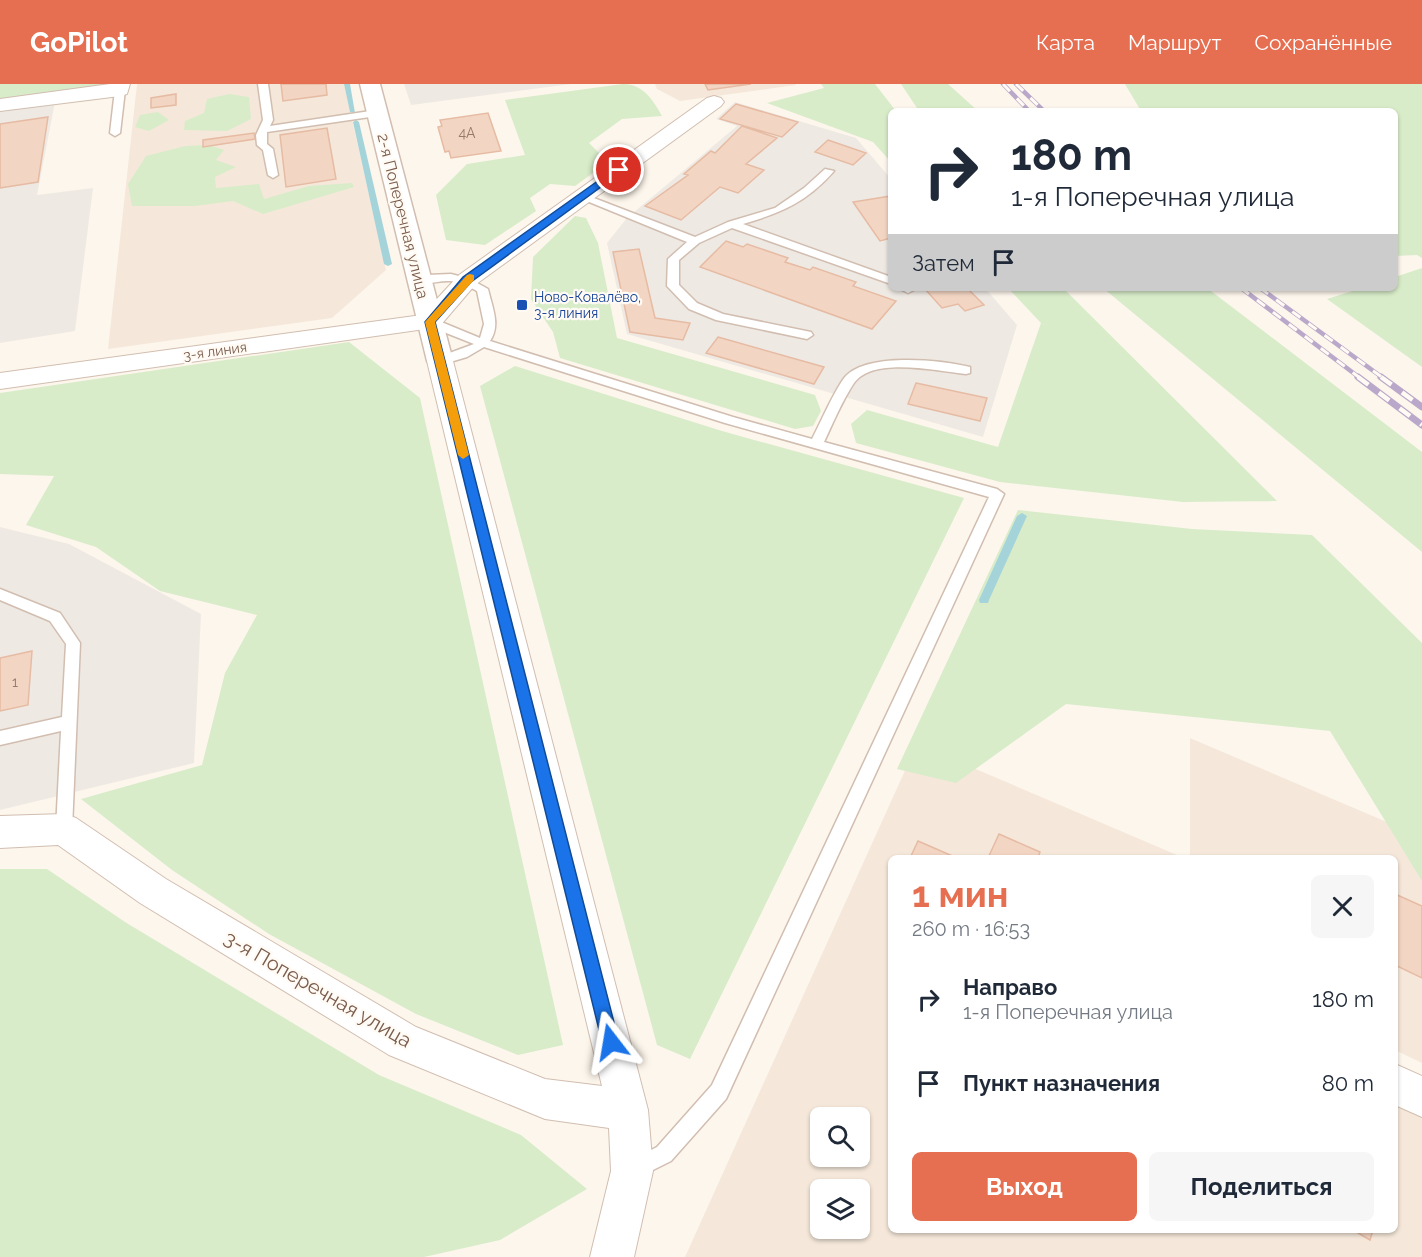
<!DOCTYPE html>
<html lang="ru">
<head>
<meta charset="utf-8">
<style>
	:root { --surface:#fff; --page:#f6f6f7; --text:#1f2937; --muted:#747a83; --accent:#e76f51 }
	body { margin:0; font-family:Raleway,sans-serif; background:var(--page); color:var(--text); height:100vh; display:flex; flex-direction:column; font-size:22px; white-space:nowrap }
	* { box-sizing:border-box; margin:0 }
	p { font-size:20px; color:var(--muted) }
	.icon { flex:none; width:33px; height:33px; fill:none; stroke:currentColor; stroke-width:2; stroke-linecap:round; stroke-linejoin:round }
	.map { position:relative; flex:1; overflow:hidden }
	.panel { position:absolute; left:888px; top:771px; width:510px; height:378px; display:flex; flex-direction:column; background:var(--surface); border-radius:9px; box-shadow:0 2px 4px #0004 }
	.panel>* { flex:none }
	.guide { position:absolute; left:888px; top:24px; width:510px; height:183px; border-radius:9px; box-shadow:0 2px 4px #0004; background:#fff; color:var(--text); overflow:hidden }
	.fabs { position:absolute; left:810px; top:1023px; display:grid; gap:12px }
	.fabs a { display:grid; place-items:center; width:60px; height:60px; border-radius:9px; background:var(--surface); box-shadow:0 2px 4px #0004; font-size:30px }
	.pin { position:absolute; display:grid; place-items:center; width:51px; height:51px; color:#fff; margin:-26px; border:3px solid #fff; border-radius:50%; box-shadow:0 2px 6px #0007 }
	.me { position:absolute; width:66px; margin:-33px; rotate:346deg; stroke-linejoin:round; filter:drop-shadow(0 0 4px #0008) }
	.turn { display:flex; align-items:center; gap:21px; height:126px; padding:0 24px; font-size:27px }
	.turn .icon { width:78px; height:78px; stroke-width:2.5 }
	.turn b { display:block; font-size:42px; line-height:51px }
	.then { display:flex; align-items:center; height:57px; padding:0 24px; background:#0003; gap:12px; font-size:22px }
	.round { display:grid; place-items:center; flex:none; width:63px; height:63px; border-radius:9px; background:var(--page) }
	.headline { display:flex; align-items:center; justify-content:space-between; height:102px; padding:0 24px }
	h1 { font-size:36px; font-weight:700; line-height:45px; color:var(--accent) }
	.primary-button { display:flex; gap:12px; margin-top:auto; padding:12px 24px }
	.primary-button a { flex:1; height:69px; border-radius:9px; background:var(--accent); color:#fff; font-size:24px; font-weight:700; line-height:69px; text-align:center }
	.primary-button a+a { background:var(--page); color:var(--text) }
	ul { padding:0; list-style:none }
	li { display:flex; align-items:center; gap:18px; height:84px; padding:0 24px }
	li div { flex:1 }
	li b { display:block; font-size:22px }
	li em { font-style:normal }
	header { display:flex; align-items:center; gap:36px; box-sizing:border-box; height:84px; padding:0 30px; background:var(--accent); color:#fff }
	header strong { font-size:28px }
	nav { display:flex; gap:33px; margin-inline-start:auto; font-size:21px }
	.map>svg:first-child { display:block }
	.residential { fill:#f5e8da; fill-rule:evenodd }
	.industrial { fill:#efe9e4 }
	.green { fill:#d8ecc9 }
	.lines { fill:none; stroke-linecap:round; stroke-linejoin:round }
	.stream { fill:#a5d3da; fill-rule:evenodd }
	.building { fill:#f3d5c3; stroke:#e6bba3; stroke-width:1.5 }
	.service-casing { stroke:#d1beb0; stroke-width:3 }
	.minor-casing { stroke:#d1beb0; stroke-width:2 }
	.tertiary-casing { stroke:#d1beb0; stroke-width:3 }
	.service { fill:#fff; fill-rule:evenodd }
	.minor { fill:#fff; fill-rule:evenodd }
	.tertiary { fill:#fff; fill-rule:evenodd }
	.rail-far1-casing { stroke:#b9a8c9; stroke-width:4.5 }
	.rail-casing { stroke:#b9a8c9; stroke-width:7 }
	.rail-far1 { stroke:#fffaf3; stroke-width:3; stroke-dasharray:10; stroke-linecap:butt }
	.rail { stroke:#fffaf3; stroke-width:4.5; stroke-dasharray:13; stroke-linecap:butt }
	.route { fill:#1a73e8; stroke:#114b97; stroke-width:1.5 }
	.slow { fill:#f59e0b }
	.transit-dot { fill:#1a4fb4; stroke:#fffaf3; stroke-width:2 }
	.labels { text-anchor:middle; dominant-baseline:central; stroke-width:4.5; stroke-linejoin:round; paint-order:stroke }
	.number-label { font-size:14px; fill:#987a6a }
	.far-transit-label { font-size:14px; fill:#164399; stroke:#fffaf3; text-anchor:start }
	.far-street-label { font-size:14px; fill:#7a5c4d; stroke:#fffaf3 }
	.street-label { font-size:16px; fill:#7a5c4d; stroke:#fffaf3 }
	.near-street-label { font-size:20px; fill:#7a5c4d; stroke:#fffaf3 }
</style>
</head>
<body>
<header>
<strong>GoPilot</strong>
<nav><a>Карта</a><a>Маршрут</a><a>Сохранённые</a></nav>
</header>
<div class="map">
<svg width="1422" height="1173" viewBox="0 0 1422 1173">
	<rect width="100%" height="100%" fill="#fdf6ec"/>
	<!-- residential -->
	<path class="residential" d="M 137,0 L 344,0 L 386,186 L 332,234 L 108,265 Z
		M 655,0 L 795,0 L 796,1 L 680,17 L 657,5 Z
		M 1190,654 L 1422,753 L 1422,979 L 1395,966 L 1395,774 L 1190,774 Z
		M 917,660 L 1184,774 L 891,774 L 891,1146 L 1395,1146 L 1395,1019 L 1422,1032 L 1422,1173 L 685,1173 ZM 820,1034 L 860,1034 L 860,1072 L 820,1072 ZM 820,1106 L 860,1106 L 860,1144 L 820,1144 Z"/>
	<!-- industrial -->
	<path class="industrial" d="M 404,0 L 571,0 L 411,21 Z
		M 55,18 L 37,111 L 93,104 L 75,247 L 0,259 L 0,25 Z
		M 735,18 L 856,54 L 891,95 L 891,204 L 985,204 L 1017,241 L 983,353 L 627,250 L 607,159 L 627,134 L 737,42 L 716,35 Z
		M 0,443 L 69,460 L 201,530 L 194,679 L 0,726 Z"/>
	<!-- green -->
	<path class="green" d="M 0,0 L 104,0 L 104,3 L 0,16 Z
		M 623,0 C 643,0 653,16 662,32 L 622,35 L 589,59 L 608,78 L 575,102 L 550,100 L 530,114 L 536,127 L 485,161 L 446,156 L 436,111 L 467,80 L 525,71 L 505,16 Z
		M 821,0 L 875,0 L 896,27 L 891,27 L 891,78 L 873,58 L 767,19 L 824,4 Z
		M 901,0 L 948,0 L 978,27 L 919,27 Z
		M 1125,0 L 1422,0 L 1422,174 L 1417,171 L 1395,172 L 1395,27 L 1141,27 Z
		M 229,10 L 249,13 L 251,35 L 227,47 L 184,46 L 185,37 L 204,29 L 207,15 Z
		M 158,28 L 169,36 L 149,47 L 135,43 L 140,31 Z
		M 209,61 L 224,66 L 216,76 L 236,83 L 215,93 L 216,104 L 259,100 L 264,115 L 309,102 L 352,99 L 354,103 L 263,130 L 233,117 L 195,122 L 132,122 L 128,100 L 146,72 L 185,62 Z
		M 575,132 L 586,134 L 598,159 L 617,254 L 815,311 L 821,327 L 813,342 L 795,345 L 560,274 L 553,248 L 531,215 L 533,173 Z
		M 1422,184 L 1422,283 L 1327,215 L 1362,204 L 1395,204 L 1395,193 Z
		M 1008,204 L 1063,204 L 1277,417 L 1183,418 L 1000,398 L 856,359 L 851,340 L 867,326 L 998,363 L 1041,239 Z
		M 1103,204 L 1207,204 L 1422,368 L 1422,468 Z
		M 349,258 L 420,314 L 563,961 L 518,971 L 416,930 L 269,850 L 172,786 L 81,715 L 202,681 L 225,589 L 257,531 L 160,507 L 96,463 L 26,441 L 54,392 L 0,390 L 0,309 Z
		M 515,282 L 722,347 L 964,414 L 690,975 L 657,961 L 480,302 Z
		M 1018,426 L 1192,445 L 1312,451 L 1422,559 L 1422,797 L 1330,647 L 1066,620 L 956,699 L 897,685 Z
		M 0,785 L 47,785 L 125,838 L 379,991 L 521,1051 L 587,1105 L 500,1156 L 424,1173 L 0,1173 Z"/>
	<g class="lines">
		<!-- stream -->
		<path class="stream" d="M 344,0 L 350,0 L 355,29 L 350,28 Z
			M 356,36 L 359,38 L 392,180 L 388,182 L 384,180 L 353,38 Z
			M 1022,429 L 1027,432 L 989,516 L 988,519 L 980,519 L 979,516 L 1017,432 Z"/>
	</g>
	<!-- building -->
	<path class="building" d="M 281,0 L 326,0 L 327,11 L 283,17 Z
		M 705,0 L 751,0 L 708,6 Z
		M 176,10 L 176,21 L 151,24 L 151,14 Z
		M 736,20 L 798,38 L 782,53 L 720,35 Z
		M 488,29 L 501,67 L 451,74 L 449,67 L 445,68 L 438,43 L 442,42 L 440,36 Z
		M 48,33 L 38,98 L 0,104 L 0,40 Z
		M 742,42 L 777,54 L 746,80 L 764,86 L 738,109 L 720,103 L 681,136 L 645,122 L 688,91 L 684,90 L 711,67 L 715,69 Z
		M 327,44 L 336,95 L 286,103 L 280,51 Z
		M 254,49 L 255,55 L 203,63 L 203,56 Z
		M 828,56 L 866,69 L 853,81 L 815,68 Z
		M 891,112 L 891,154 L 880,157 L 853,118 Z
		M 726,157 L 743,163 L 747,160 L 788,174 L 785,178 L 810,186 L 813,183 L 856,198 L 853,202 L 896,217 L 872,245 L 700,183 Z
		M 639,165 L 655,234 L 690,239 L 683,256 L 630,248 L 613,168 Z
		M 924,204 L 967,204 L 984,221 L 965,227 L 958,220 L 942,224 Z
		M 718,253 L 824,283 L 814,300 L 706,269 Z
		M 916,299 L 987,314 L 980,337 L 908,320 Z
		M 32,567 L 28,621 L 0,627 L 0,574 Z
		M 999,750 L 1040,768 L 1038,774 L 988,774 Z
		M 918,757 L 957,774 L 910,774 Z
		M 1395,810 L 1422,822 L 1422,894 L 1395,881 Z
		M 1353,1146 L 1373,1146 L 1370,1156 Z"/>
	<g class="lines">
		<defs>
			<path id="service" d="M 258,0 L 268,0 L 273,36 L 270,42 L 377,26 L 382,29 L 377,32 L 267,48 L 267,60 L 273,65 L 278,91 L 273,94 L 268,91 L 263,66 L 257,61 L 256,51 L 263,36 Z
				M 120,3 L 125,6 L 120,49 L 115,52 L 110,49 L 115,6 Z
				M 825,85 L 834,87 C 807,118 781,129 743,140 L 891,193 L 891,200 L 732,144 L 699,159 L 679,176 L 679,201 L 697,219 L 723,230 L 811,248 L 813,251 L 807,255 L 716,236 L 689,225 L 667,202 L 668,175 L 687,158 L 577,113 L 586,111 L 695,153 L 728,138 L 775,124 L 804,104 Z
				M 451,190 L 470,195 L 488,205 C 492,223 501,241 490,257 L 733,333 L 812,355 C 821,338 834,307 845,293 C 867,268 941,276 970,283 L 970,289 L 966,290 C 937,287 873,272 854,299 C 842,317 833,339 824,358 L 997,405 L 1004,410 L 726,1015 L 671,1077 L 635,1095 L 628,1092 L 625,1085 L 628,1078 L 657,1063 L 712,1001 L 989,413 L 725,339 L 484,263 L 467,273 L 440,281 L 436,280 L 436,274 L 474,260 L 426,241 L 426,235 L 434,235 L 480,254 L 484,240 L 477,207 C 468,202 460,198 450,197 C 439,196 421,203 412,196 L 427,191 Z
				M 898,204 L 912,204 L 914,206 L 908,209 Z
				M 0,505 L 60,529 L 80,559 L 72,745 L 70,750 L 64,752 L 58,750 L 56,745 L 61,647 L 0,661 L 0,647 L 62,633 L 66,560 L 50,537 L 0,516 Z"/>
			<path id="minor" d="M 110,0 L 130,0 L 127,10 L 120,12 L 0,27 L 0,15 Z
				M 714,12 L 721,14 L 724,18 L 721,22 L 475,201 L 439,243 L 0,305 L 0,289 L 422,231 L 459,191 L 707,14 Z
				M 440,269 L 449,271 L 453,277 L 648,1026 L 653,1087 L 634,1173 L 590,1173 L 611,1087 L 609,1044 L 545,1035 L 389,971 L 140,819 L 58,761 L 0,764 L 0,732 L 64,730 L 76,734 L 166,795 L 416,943 L 545,995 L 602,1002 L 427,277 L 431,271 Z
				M 1395,980 L 1422,992 L 1422,1033 L 1395,1021 Z"/>
			<path id="tertiary" d="M 360,0 L 380,0 L 453,277 L 449,283 L 440,286 L 431,283 L 427,277 Z"/>
		</defs>
		<!-- service casing -->
		<use href="#service" class="service-casing"/>
		<!-- minor casing -->
		<use href="#minor" class="minor-casing"/>
		<!-- tertiary casing -->
		<use href="#tertiary" class="tertiary-casing"/>
		<!-- service -->
		<use href="#service" class="service"/>
		<!-- minor -->
		<use href="#minor" class="minor"/>
		<!-- tertiary -->
		<use href="#tertiary" class="tertiary"/>
		<defs>
			<path id="rail-far1" d="M 1003,0 L 1029,27
				M 1016,0 L 1044,27
				M 1241,204 L 1360,294
				M 1260,204 L 1383,294"/>
			<path id="rail" d="M 1358,293 L 1422,341
				M 1381,293 L 1422,323"/>
		</defs>
		<!-- rail-far1 casing -->
		<use href="#rail-far1" class="rail-far1-casing"/>
		<!-- rail casing -->
		<use href="#rail" class="rail-casing"/>
		<!-- rail-far1 -->
		<use href="#rail-far1" class="rail-far1"/>
		<!-- rail -->
		<use href="#rail" class="rail"/>
	</g>
	<!-- route -->
	<path class="route" d="M 616,84 L 624,86 L 471,198 L 435,238 L 619,958 L 617,964 L 611,966 L 605,964 L 602,958 L 425,238 L 463,193 Z"/>
	<!-- slow -->
	<path class="slow" d="M 470,190 L 474,191 L 474,196 L 435,238 L 469,371 L 463,375 L 458,371 L 425,238 L 467,191 Z"/>
	<!-- markers -->
	<rect class="transit-dot" x="516" y="215" width="12" height="12" rx="3"/>
	<g class="labels">
		<!-- number labels -->
		<g class="number-label">
			<text x="467" y="49">4А</text>
			<text x="15" y="598">1</text>
		</g>
		<!-- far-transit labels -->
		<g class="far-transit-label">
			<text x="534" y="213">Ново-Ковалёво,<tspan x="534" dy="16">3-я линия</tspan></text>
		</g>
		<!-- far-street labels -->
		<g class="far-street-label">
			<text transform="translate(215 267) rotate(-8)">3-я линия</text>
		</g>
		<!-- street labels -->
		<g class="street-label">
			<text transform="translate(403 132) rotate(76)">2-я Поперечная улица</text>
		</g>
		<!-- near-street labels -->
		<g class="near-street-label">
			<text transform="translate(318 905) rotate(30)">3-я Поперечная улица</text>
		</g>
	</g>
</svg>
<div class="fabs">
<a><svg class="icon" aria-label="search" viewBox="0 0 24 24"><circle cx="10" cy="10" r="6"/><path d="M15 15l6 6"/></svg></a>
<a><svg class="icon" aria-label="layers" viewBox="0 0 24 24"><path d="M12 4l9 5-9 5-9-5zM3 14l9 5 9-5"/></svg></a>
</div>
<div class="pin" style="left:619px;top:86px;background:#d93025"><svg class="icon" aria-label="arrive" viewBox="0 0 24 24"><path d="M6 21V4h12l-3 4 3 4H6"/></svg></div>
<svg class="me" style="left:611px;top:958px" viewBox="-20 -20 40 40"><path d="M0-17L14 15 0 8-14 15z" fill="#1a73e8" stroke="#fff" stroke-width="4"/></svg>
<div class="guide">
<div class="turn"><svg class="icon" aria-label="right" viewBox="0 0 24 24"><path d="M7 20v-9h11M14 6l5 5-5 5"/></svg><div><b>180 m</b>1-я Поперечная улица</div></div>
<div class="then">Затем<svg class="icon" aria-label="arrive" viewBox="0 0 24 24"><path d="M6 21V4h12l-3 4 3 4H6"/></svg></div>
</div>
<section class="panel">
<div class="headline"><div><h1>1 мин</h1><p>260 m · 16:53</p></div><a class="round"><svg class="icon" aria-label="close" viewBox="0 0 24 24"><path d="M6 6l12 12M18 6L6 18"/></svg></a></div>
<ul>
<li><svg class="icon" aria-label="right" viewBox="0 0 24 24"><path d="M7 20v-9h11M14 6l5 5-5 5"/></svg><div><b>Направо</b><p>1-я Поперечная улица</p></div><em>180 m</em></li>
<li><svg class="icon" aria-label="arrive" viewBox="0 0 24 24"><path d="M6 21V4h12l-3 4 3 4H6"/></svg><div><b>Пункт назначения</b></div><em>80 m</em></li>
</ul>
<div class="primary-button"><a>Выход</a><a>Поделиться</a></div>
</section>
</div>
</body>
</html>
